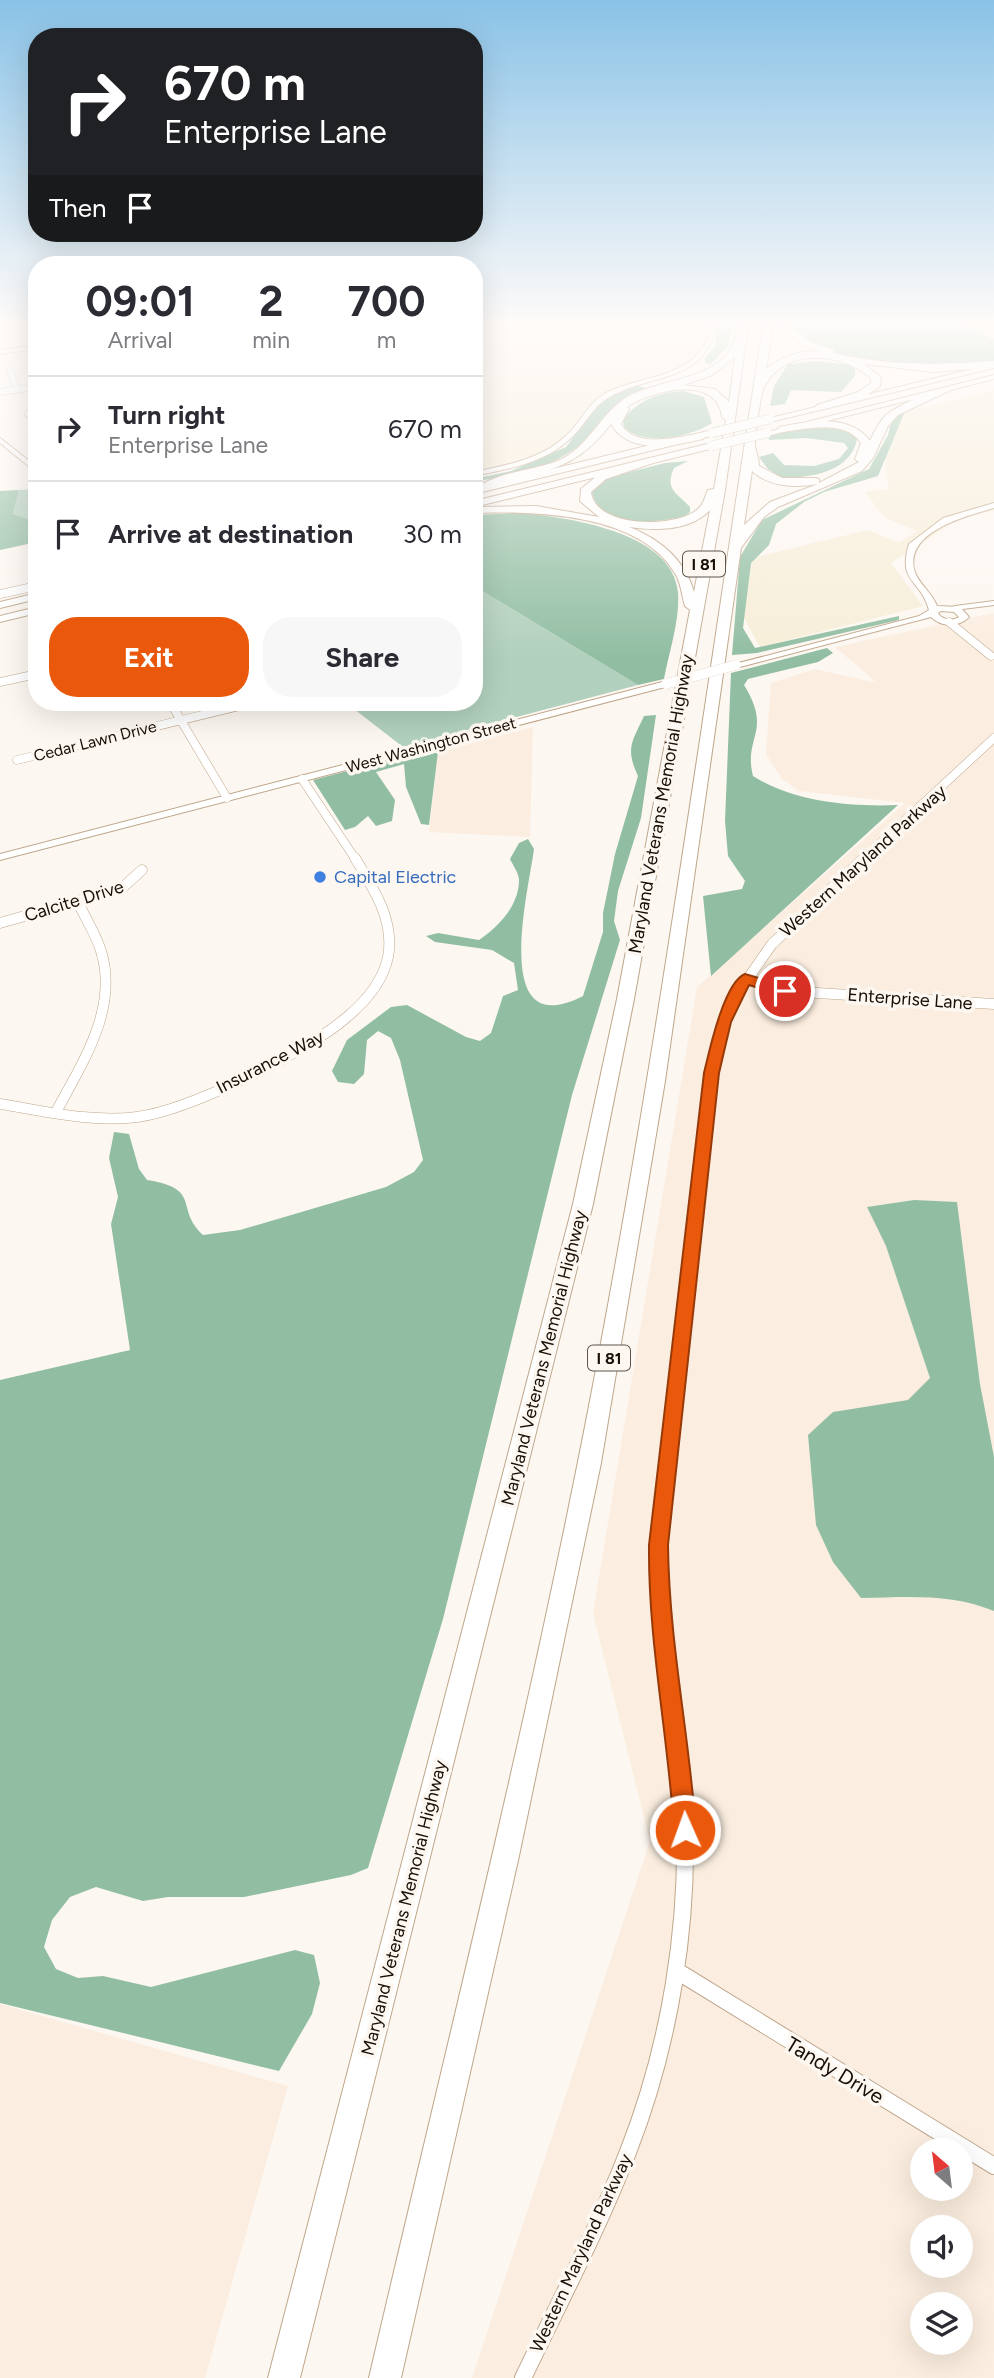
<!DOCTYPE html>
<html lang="en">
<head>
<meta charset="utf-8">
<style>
	:root { --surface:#fff; --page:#f7f7f7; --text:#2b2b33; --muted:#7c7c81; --line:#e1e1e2; --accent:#ea580c }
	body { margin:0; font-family:Figtree,sans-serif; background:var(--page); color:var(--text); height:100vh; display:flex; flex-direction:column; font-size:26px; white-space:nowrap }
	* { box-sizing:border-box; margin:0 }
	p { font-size:23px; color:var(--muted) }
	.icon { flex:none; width:38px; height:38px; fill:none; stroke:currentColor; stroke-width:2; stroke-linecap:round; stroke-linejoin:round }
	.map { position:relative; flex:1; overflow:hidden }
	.details { position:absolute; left:28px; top:256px; width:455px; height:455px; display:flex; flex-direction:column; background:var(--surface); border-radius:28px; box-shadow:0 7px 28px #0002 }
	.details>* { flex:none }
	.top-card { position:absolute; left:28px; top:28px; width:455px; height:214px; border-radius:28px; box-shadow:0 7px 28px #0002; background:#202124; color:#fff; overflow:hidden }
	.needle { width:46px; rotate:332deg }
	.tools { position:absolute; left:910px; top:2138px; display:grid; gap:14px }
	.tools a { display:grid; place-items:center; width:63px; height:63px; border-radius:50%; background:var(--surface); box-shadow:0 7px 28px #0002; font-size:35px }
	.pin { position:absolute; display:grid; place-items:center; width:60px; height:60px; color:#fff; margin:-30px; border:4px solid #fff; border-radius:50%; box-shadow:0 2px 7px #0007 }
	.me { position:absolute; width:77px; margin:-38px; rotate:358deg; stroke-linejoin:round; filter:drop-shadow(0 0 5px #0008) }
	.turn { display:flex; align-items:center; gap:24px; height:147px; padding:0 21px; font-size:32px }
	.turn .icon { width:91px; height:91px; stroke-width:2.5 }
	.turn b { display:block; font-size:49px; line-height:60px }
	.then { display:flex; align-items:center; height:66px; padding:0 21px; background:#0003; gap:14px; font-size:26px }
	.eta { display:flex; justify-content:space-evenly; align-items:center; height:119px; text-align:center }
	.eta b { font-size:42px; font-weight:700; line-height:49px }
	.cta { display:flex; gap:14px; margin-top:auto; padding:14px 21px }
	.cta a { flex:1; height:80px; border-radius:28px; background:var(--accent); color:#fff; font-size:28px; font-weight:700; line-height:80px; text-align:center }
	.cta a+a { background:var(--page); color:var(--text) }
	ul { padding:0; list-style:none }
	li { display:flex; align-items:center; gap:21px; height:105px; padding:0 21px; border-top:2px solid var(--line) }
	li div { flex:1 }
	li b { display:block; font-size:26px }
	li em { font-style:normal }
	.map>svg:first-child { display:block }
	.commercial { fill:#f7eed8 }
	.built { fill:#fbeee0; fill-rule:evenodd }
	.green { fill:#b1d0bd }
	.forest { fill:#91bea3 }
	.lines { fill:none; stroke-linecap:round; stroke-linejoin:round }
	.minor-far4-casing { stroke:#bfa68a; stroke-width:7 }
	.minor-far3-casing { stroke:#bfa68a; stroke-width:9 }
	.minor-far2-casing { stroke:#bfa68a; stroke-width:11 }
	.minor-far1-casing { stroke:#bfa68a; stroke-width:14 }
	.minor-casing { stroke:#bfa68a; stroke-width:18 }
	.tertiary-casing { stroke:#bfa68a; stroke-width:2 }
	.secondary-casing { stroke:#bfa68a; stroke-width:2 }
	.primary-casing { stroke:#bfa68a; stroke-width:2 }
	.motorway-casing { stroke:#bfa68a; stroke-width:2 }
	.minor-far4 { stroke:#fff; stroke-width:6 }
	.minor-far3 { stroke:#fff; stroke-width:8 }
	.minor-far2 { stroke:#fff; stroke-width:10 }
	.minor-far1 { stroke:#fff; stroke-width:12 }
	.minor { stroke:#fff; stroke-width:16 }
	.tertiary { fill:#fff; fill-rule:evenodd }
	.secondary { fill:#fff; fill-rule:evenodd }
	.primary { fill:#fff; fill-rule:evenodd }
	.motorway { fill:#fff; fill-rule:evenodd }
	.secondary-bridge-casing { stroke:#bfa68a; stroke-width:10; stroke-linecap:butt }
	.primary-bridge-casing { stroke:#bfa68a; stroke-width:10; stroke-linecap:butt }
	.secondary-bridge { stroke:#fff; stroke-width:10 }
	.primary-bridge { stroke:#fff; stroke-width:9 }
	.route { fill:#ea580c; stroke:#983908; stroke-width:2 }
	.shop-dot { fill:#3f7fe0; stroke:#fdf7f1; stroke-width:2.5 }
	.labels { text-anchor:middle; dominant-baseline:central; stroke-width:7; stroke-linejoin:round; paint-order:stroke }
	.shield { fill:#fdf7f1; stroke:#5d554c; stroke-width:2 }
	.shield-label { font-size:16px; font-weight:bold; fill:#180f06 }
	.far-street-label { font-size:16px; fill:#180f06; stroke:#fdf7f1 }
	.street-label { font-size:18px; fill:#180f06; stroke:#fdf7f1 }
	.shop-label { font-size:18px; fill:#366cbe; stroke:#fdf7f1; text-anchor:start }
	.near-street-label { font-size:21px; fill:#180f06; stroke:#fdf7f1 }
</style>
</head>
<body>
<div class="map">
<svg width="994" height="2378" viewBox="0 0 994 2378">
	<rect width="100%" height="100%" fill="#fdf7f1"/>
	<!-- commercial -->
	<path class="commercial" d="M 485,326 L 708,326 L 703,347 L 689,362 L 608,392 L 585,410 L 565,437 L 537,454 L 474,472 L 474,334 Z
		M 994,390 L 994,511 L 961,517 L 891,563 L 923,606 L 760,647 L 741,613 L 752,558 L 868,530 L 899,543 L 917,531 L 884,517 L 865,492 L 889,489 L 884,455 L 906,411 Z"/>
	<!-- built -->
	<path class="built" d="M 994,613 L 994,2378 L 472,2378 L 650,1841 L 593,1613 L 697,987 L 905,803 L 799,791 L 782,779 L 766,754 L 771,683 L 815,669 L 877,683 L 835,647 ZM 922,2151 L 961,2151 L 961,2189 L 922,2189 ZM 922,2228 L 961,2228 L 961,2266 L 922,2266 ZM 922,2305 L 961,2305 L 961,2343 L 922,2343 Z
		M 533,727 L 530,837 L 429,832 L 438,752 Z
		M 0,2004 L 288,2086 L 205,2378 L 0,2378 Z"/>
	<!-- green -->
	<path class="green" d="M 37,489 L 37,522 L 13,514 L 19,490 Z
		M 474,586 L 638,685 L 403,747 L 345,702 L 474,702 Z"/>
	<!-- forest -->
	<path class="forest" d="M 717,326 L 732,326 L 728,346 L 711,364 L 705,363 L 705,358 L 716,345 Z
		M 787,326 L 900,326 L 908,329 L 908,326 L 962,326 L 994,339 L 994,361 C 934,372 835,369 787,326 Z
		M 816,361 L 851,365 L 855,369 L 855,376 L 841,392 L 791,390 L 785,404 L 770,406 L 774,386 L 788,364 Z
		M 638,386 L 646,388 C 605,402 606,423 577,447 C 550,469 508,475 474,482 L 474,479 L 511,471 L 566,447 L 598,405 L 612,396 Z
		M 683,391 L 704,397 L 712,423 C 691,437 643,447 624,427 L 623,419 C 640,399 658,393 683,391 Z
		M 906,409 L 878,476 L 824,492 L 804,502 L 776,524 L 769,545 L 751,563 L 743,628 L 755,648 L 899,616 L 899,620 L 757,653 L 732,655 L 740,557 L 762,520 L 869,469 L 888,435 L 893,415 Z
		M 830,427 L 849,432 L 857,439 C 851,472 809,479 781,477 L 768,469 L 759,457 L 773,453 L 784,465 L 814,466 L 839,459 L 848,448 L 844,443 L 807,438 L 769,440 L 768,436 L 792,429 Z
		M 688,461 L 674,468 C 664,490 677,493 690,507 L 690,512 L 685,516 C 658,523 602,530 592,493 L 598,480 L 665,463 Z
		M 19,490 L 13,514 L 37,522 L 37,542 L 0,550 L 0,491 Z
		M 519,513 C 565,517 674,531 678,593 C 680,620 669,652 664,679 L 638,685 L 474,586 L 474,515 Z
		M 827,648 L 833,653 L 818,662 L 748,679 L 744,685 C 773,732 743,736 753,776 C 793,802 851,807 898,805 L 711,976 L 703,896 L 742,889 L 745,881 L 728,856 L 725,821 L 731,673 Z
		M 656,715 L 641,818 L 618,891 L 614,921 L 620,940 L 572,1095 L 443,1619 L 368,1868 L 351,1875 L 244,1897 L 168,1897 L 143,1901 L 96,1887 L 70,1897 L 52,1920 L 44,1947 L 56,1969 L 78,1978 L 103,1976 L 151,1987 L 295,1950 L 314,1955 L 320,1983 L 312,2014 L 279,2071 L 0,2003 L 0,1380 L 130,1350 L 111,1224 L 118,1197 L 109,1158 L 114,1132 L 129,1134 L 139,1169 L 147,1180 C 203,1189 174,1208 203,1235 L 240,1230 L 386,1187 L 414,1172 L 423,1160 L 400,1060 L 391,1038 L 378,1031 L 367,1040 L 364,1074 L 354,1084 L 338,1082 L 332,1071 L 347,1040 L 391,1007 L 407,1005 L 466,1037 L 480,1041 L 491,1033 L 503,996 L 518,990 L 514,963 L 492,950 L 435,942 L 426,936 L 438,933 L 479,940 C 498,927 519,906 519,880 C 519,874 513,865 510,859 L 519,843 L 528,839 L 534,849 C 528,894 490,1044 583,996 L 603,932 L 603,913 L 615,854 L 638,776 C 625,748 632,742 644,716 Z
		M 438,752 L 429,825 L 421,824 L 406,787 L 404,764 L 376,772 L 395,800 L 392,821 L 376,826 L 368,816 L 355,827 L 345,830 L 313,780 L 412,754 L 417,758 Z
		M 914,1200 L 957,1202 L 980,1384 L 994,1457 L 994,1611 C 952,1593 907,1597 861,1598 L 833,1562 L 816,1525 L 808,1435 L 833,1412 L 908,1400 L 930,1378 L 886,1246 L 867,1207 Z"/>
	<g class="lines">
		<defs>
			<path id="minor-far4" d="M 9,367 L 17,390
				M 0,392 L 37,387
				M 28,414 L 37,413"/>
			<path id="minor-far3" d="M 0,594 L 37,586
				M 949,622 L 991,656
				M 0,682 L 37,674
				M 170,702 L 227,798
				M 17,760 L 256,702
				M 302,779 L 356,860
				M 862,860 L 994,738"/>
			<path id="minor-far2" d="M 0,923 L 121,889 L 142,870
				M 745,979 L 785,991 L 994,1004
				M 0,1104 C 45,1111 92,1123 137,1117 C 190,1110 307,1052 347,1017 C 365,1002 383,981 388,957 C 395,920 373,888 355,858
				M 56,1112 C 82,1063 119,1009 101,951 C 96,934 85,918 78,902
				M 693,1246 L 716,1044 L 733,1000 L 772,944 L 864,858"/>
			<path id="minor-far1" d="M 675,1742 L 663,1659 L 659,1545 L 693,1244"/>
			<path id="minor" d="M 677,1971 L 994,2166
				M 523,2378 C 559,2303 598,2229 628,2152 C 670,2045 690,1923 684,1808 C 683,1786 678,1762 675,1740"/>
			<path id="tertiary" d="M 711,326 L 717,326 C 701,386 651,372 608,398 C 592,407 585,425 572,437 C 546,463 509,469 474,476 L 474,472 C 507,465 543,459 568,434 C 581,421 588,404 604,394 C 635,377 684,379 704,346 C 708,340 709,333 711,326 Z
				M 37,345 L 37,349 L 0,354 L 0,350 Z
				M 0,438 L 37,467 L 37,473 L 0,443 Z
				M 994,601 L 994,605 L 955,610 L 951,608 L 955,606 Z"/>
			<path id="secondary" d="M 994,503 L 994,508 C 967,516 906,531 914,569 C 917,583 932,592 937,606 L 960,607 L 969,617 C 958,628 941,627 931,617 L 736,668 L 731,665 L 919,616 L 929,610 C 921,579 897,583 909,544 L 943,518 ZM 941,611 L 954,612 L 959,617 C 952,621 946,620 940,616 L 938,613 Z
				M 666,681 L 669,682 L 669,686 L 0,860 L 0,854 Z"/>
			<path id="primary" d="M 994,364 L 994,368 L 770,422 L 766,419 Z
				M 994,375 L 994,379 L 767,436 L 763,433 Z
				M 712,430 L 716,433 L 715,435 L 474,494 L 474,488 Z
				M 711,443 L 714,444 L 714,448 L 474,507 L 474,501 Z
				M 37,593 L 37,599 L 0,608 L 0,602 Z
				M 37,607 L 37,613 L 0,622 L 0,616 Z"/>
			<path id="motorway" d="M 738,326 L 748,326 L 725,490 L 634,999 L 593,1204 L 300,2378 L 268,2378 L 573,1204 L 617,999 L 690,610 L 685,606 C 682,596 681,584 676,575 C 641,513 536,511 474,513 L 474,507 L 536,506 L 599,517 L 580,501 L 581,489 L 598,475 L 649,458 L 654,461 L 653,463 L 606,479 L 591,492 C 595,528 676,529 698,509 C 704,504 705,496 708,490 L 714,489 L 726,420 L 722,417 C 717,374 652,390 627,407 L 629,409 L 621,424 C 636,449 675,437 699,434 L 704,437 L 703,439 C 673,446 629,455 611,424 C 571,476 540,468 485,491 L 475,489 C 497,471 536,471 562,459 C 587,446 598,420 619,403 C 656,373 731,387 738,326 ZM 735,357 L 729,402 L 715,389 L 684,385 L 712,375 ZM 710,510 L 694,592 C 685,560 660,539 629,527 C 656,531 690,531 710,510 Z
				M 763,326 L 773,326 L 766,369 C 782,356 801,350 821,352 L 803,345 L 778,326 L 789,326 L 809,341 L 833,350 L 834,353 C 884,366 941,365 994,361 L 994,367 L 934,372 L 864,364 L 881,377 L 880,386 L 866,396 L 821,410 L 816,407 L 817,405 L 858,392 L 871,383 L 871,378 C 840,352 785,347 764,387 C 761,393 754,439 755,446 C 756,451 759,459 759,466 L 782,478 L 815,478 L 819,479 L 819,483 L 859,462 L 855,459 L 861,443 C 844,419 808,429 783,432 L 778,429 L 779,427 C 808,421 850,413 870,441 C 874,432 878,424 884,417 C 894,407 946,382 955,388 L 898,415 L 888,426 L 873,458 L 862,471 L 778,507 L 764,517 L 741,548 L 665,1081 L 601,1463 L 519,1856 L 401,2378 L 369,2378 C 450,2030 538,1684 603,1332 C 665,999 710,661 763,326 ZM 752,471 C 769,487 796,488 818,484 L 770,502 L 744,525 Z"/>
		</defs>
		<!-- minor-far4 casing -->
		<use href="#minor-far4" class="minor-far4-casing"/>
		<!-- minor-far3 casing -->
		<use href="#minor-far3" class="minor-far3-casing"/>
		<!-- minor-far2 casing -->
		<use href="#minor-far2" class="minor-far2-casing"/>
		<!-- minor-far1 casing -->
		<use href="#minor-far1" class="minor-far1-casing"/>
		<!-- minor casing -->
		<use href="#minor" class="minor-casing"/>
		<!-- tertiary casing -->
		<use href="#tertiary" class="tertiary-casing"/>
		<!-- secondary casing -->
		<use href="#secondary" class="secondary-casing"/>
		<!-- primary casing -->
		<use href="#primary" class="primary-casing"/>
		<!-- motorway casing -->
		<use href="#motorway" class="motorway-casing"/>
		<!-- minor-far4 -->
		<use href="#minor-far4" class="minor-far4"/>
		<!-- minor-far3 -->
		<use href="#minor-far3" class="minor-far3"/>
		<!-- minor-far2 -->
		<use href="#minor-far2" class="minor-far2"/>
		<!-- minor-far1 -->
		<use href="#minor-far1" class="minor-far1"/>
		<!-- minor -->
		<use href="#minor" class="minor"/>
		<!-- tertiary -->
		<use href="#tertiary" class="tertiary"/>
		<!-- secondary -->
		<use href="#secondary" class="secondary"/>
		<!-- primary -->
		<use href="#primary" class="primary"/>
		<!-- motorway -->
		<use href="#motorway" class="motorway"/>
		<defs>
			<path id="secondary-bridge" d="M 666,684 L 736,665"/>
			<path id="primary-bridge" d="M 712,433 L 770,419
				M 711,446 L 767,433"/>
		</defs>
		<!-- secondary-bridge casing -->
		<use href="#secondary-bridge" class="secondary-bridge-casing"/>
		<!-- primary-bridge casing -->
		<use href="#primary-bridge" class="primary-bridge-casing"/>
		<!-- secondary-bridge -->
		<use href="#secondary-bridge" class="secondary-bridge"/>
		<!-- primary-bridge -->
		<use href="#primary-bridge" class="primary-bridge"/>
	</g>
	<!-- sky -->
	<linearGradient id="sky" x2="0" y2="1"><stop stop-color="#8ac2e7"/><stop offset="0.49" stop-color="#fefbf9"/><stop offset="1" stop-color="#fefbf9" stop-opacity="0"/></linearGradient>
	<rect width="994" height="659" fill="url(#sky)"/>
	<!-- route -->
	<path class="route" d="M 745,974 L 790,987 L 792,991 L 785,996 L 749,985 L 731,1022 L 719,1073 L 668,1545 C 669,1641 689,1734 696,1830 L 692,1838 L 685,1842 L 677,1838 L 674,1830 C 668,1734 648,1641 649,1545 L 704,1073 C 709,1052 724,982 745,974 Z"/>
	<!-- markers -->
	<circle class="shop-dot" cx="320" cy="877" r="7"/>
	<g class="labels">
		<!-- shield labels -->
		<g class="shield">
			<rect x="683" y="551.5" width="42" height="25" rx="5"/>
			<rect x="588" y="1345.5" width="42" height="25" rx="5"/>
		</g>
		<g class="shield-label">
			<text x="704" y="564">I 81</text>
			<text x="609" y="1358">I 81</text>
		</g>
		<!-- far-street labels -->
		<g class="far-street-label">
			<text transform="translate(95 741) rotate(-14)">Cedar Lawn Drive</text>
			<text transform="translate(431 745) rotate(-15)">West Washington Street</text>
		</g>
		<!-- street labels -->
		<g class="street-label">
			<text transform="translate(661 804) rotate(-80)">Maryland Veterans Memorial Highway</text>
			<text transform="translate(863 861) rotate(-42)">Western Maryland Parkway</text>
			<text transform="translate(74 901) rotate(-17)">Calcite Drive</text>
			<text transform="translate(910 999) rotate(4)">Enterprise Lane</text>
			<text transform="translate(270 1062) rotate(-27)">Insurance Way</text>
			<text transform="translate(544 1358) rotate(-76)">Maryland Veterans Memorial Highway</text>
			<text transform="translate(404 1908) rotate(-76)">Maryland Veterans Memorial Highway</text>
			<text transform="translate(581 2253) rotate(-65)">Western Maryland Parkway</text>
		</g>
		<!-- shop labels -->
		<g class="shop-label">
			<text x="334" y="877">Capital Electric</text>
		</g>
		<!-- near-street labels -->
		<g class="near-street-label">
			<text transform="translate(835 2070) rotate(31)">Tandy Drive</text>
		</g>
	</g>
</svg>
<div class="tools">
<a><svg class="needle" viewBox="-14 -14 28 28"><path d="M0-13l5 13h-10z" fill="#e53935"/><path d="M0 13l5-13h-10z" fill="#7c7c81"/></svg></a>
<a><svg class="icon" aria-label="sound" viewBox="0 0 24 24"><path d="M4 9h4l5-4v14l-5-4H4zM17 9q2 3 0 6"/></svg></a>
<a><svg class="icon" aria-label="layers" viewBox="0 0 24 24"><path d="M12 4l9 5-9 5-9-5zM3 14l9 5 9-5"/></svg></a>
</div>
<div class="pin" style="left:785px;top:991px;background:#d93025"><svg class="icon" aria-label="arrive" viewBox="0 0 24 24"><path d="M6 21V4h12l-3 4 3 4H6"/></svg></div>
<svg class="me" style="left:685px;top:1830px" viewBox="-20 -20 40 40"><circle r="17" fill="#ea580c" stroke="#fff" stroke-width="3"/><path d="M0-11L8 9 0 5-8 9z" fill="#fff"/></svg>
<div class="top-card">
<div class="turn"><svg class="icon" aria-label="right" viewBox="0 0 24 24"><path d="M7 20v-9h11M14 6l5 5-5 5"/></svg><div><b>670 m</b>Enterprise Lane</div></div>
<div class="then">Then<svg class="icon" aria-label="arrive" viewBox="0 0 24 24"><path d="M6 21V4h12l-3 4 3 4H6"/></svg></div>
</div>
<section class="details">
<div class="eta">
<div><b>09:01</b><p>Arrival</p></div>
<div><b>2</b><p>min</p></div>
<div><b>700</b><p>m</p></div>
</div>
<ul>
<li><svg class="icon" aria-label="right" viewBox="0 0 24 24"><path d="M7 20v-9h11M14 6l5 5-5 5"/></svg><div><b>Turn right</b><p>Enterprise Lane</p></div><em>670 m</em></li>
<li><svg class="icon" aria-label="arrive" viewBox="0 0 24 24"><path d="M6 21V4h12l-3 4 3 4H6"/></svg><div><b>Arrive at destination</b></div><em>30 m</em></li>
</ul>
<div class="cta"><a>Exit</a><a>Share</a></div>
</section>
</div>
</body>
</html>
